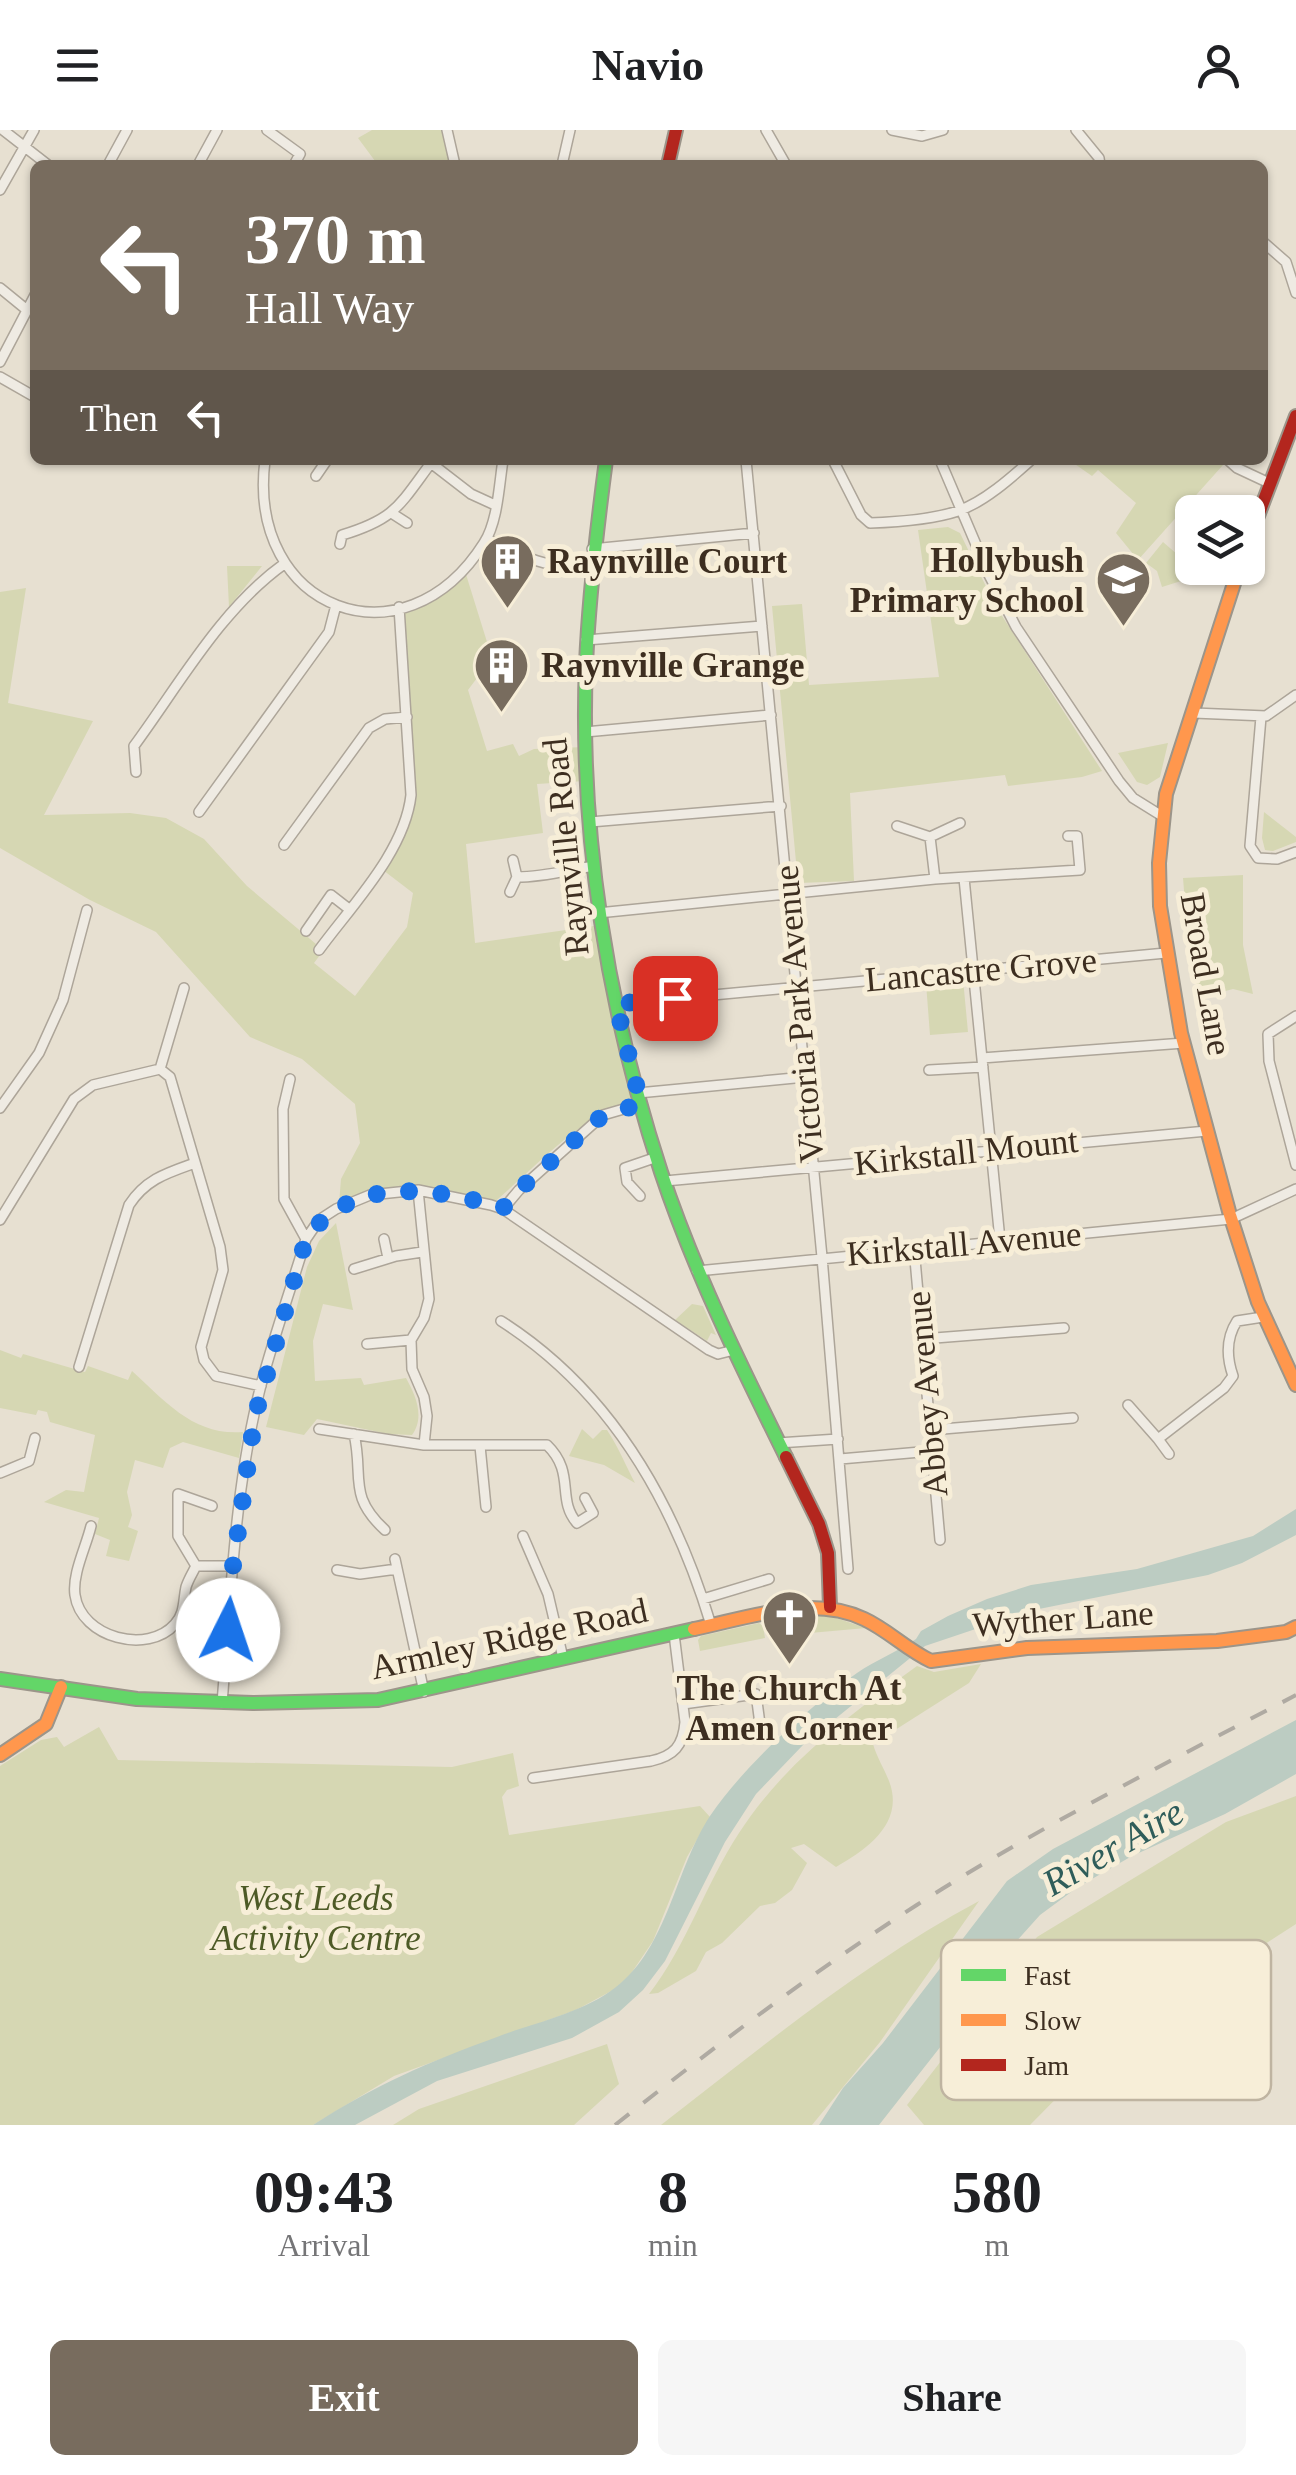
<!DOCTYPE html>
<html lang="en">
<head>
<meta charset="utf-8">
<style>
	:root { --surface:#fff; --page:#f6f6f6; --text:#202124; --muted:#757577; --accent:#786c5e }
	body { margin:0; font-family:"Times New Roman",serif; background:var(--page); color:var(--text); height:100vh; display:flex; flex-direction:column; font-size:38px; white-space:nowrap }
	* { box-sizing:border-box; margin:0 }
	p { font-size:32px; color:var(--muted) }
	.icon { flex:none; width:55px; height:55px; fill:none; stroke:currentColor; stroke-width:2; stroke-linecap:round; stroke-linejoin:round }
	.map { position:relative; height:1995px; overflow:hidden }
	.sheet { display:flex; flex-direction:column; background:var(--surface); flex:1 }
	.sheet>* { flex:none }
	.banner { position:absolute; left:30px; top:30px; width:1238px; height:305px; border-radius:15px; box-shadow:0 2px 8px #0004; background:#786c5e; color:#fff; overflow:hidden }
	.tools { position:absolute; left:1175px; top:365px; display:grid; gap:20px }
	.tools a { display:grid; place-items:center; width:90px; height:90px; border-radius:15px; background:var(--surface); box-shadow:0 2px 8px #0004; font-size:50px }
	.pin { position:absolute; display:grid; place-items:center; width:85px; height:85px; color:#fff; margin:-42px; border-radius:20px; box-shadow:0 5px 15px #0006 }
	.me { position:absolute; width:110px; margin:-55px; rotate:4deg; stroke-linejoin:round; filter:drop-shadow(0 0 8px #0008) }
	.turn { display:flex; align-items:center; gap:35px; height:210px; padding:0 50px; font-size:45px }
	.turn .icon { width:130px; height:130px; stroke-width:2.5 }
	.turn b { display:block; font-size:70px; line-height:85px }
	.then { display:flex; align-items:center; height:95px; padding:0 50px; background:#0003; gap:20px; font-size:38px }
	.eta { display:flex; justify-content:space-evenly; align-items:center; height:170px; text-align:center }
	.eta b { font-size:60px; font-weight:700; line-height:70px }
	.primary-button { display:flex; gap:20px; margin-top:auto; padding:20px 50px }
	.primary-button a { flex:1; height:115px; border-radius:15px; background:var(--accent); color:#fff; font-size:40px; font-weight:700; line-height:115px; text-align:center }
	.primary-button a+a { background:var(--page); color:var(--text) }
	header { display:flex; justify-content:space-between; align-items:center; height:130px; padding:0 50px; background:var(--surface); font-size:45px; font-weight:700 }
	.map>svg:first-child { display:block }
	.green { fill:#d6d7b3 }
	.water { fill:#bcccc2 }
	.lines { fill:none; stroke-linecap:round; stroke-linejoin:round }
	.street-casing { stroke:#ada599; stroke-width:12 }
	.fast-casing { stroke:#9c958a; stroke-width:16 }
	.slow-casing { stroke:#9c958a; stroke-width:16 }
	.jam-casing { stroke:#9c958a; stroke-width:16 }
	.street { stroke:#efebe3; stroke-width:9 }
	.fast { stroke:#63d668; stroke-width:12 }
	.slow { stroke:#ff974d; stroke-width:12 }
	.jam { stroke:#b3261e; stroke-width:12 }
	.rail { stroke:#afaaa2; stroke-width:4; stroke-dasharray:18 18; stroke-linecap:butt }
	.route { stroke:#1a73e8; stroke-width:18; stroke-dasharray:0 32.4 }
	.labels { text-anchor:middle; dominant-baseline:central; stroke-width:10; stroke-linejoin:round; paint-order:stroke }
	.poi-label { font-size:35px; font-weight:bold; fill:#3d2e20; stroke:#f7eed8; text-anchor:start }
	.street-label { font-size:35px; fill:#3d2e20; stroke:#f7eed8 }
	.park-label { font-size:35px; font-style:italic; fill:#4d5a26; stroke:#f7eed8 }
	.water-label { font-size:38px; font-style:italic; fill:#2f5d5a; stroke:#f7eed8 }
	.key { fill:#f7eed8; stroke:#bfb4a1; stroke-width:2.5 }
	.key-label { font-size:28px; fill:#3d2e20 }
</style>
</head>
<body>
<header><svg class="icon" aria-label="menu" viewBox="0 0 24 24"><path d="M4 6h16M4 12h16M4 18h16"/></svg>Navio<svg class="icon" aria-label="person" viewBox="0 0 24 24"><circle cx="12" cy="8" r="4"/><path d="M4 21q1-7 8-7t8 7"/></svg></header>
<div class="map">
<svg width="1296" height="1995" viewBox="0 0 1296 1995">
	<rect width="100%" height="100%" fill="#e7e0d1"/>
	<!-- green -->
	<path class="green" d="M 372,0 L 447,0 L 455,35 L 378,35 L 358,8 Z
		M 1069,330 L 1218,330 L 1223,335 L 1138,430 L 1116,403 L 1136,373 L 1098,340 L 1092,346 Z
		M 948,397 L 960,403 L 995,475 L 1102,641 L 1082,647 L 1008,656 L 1005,645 L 850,663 L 854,751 L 798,753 L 772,476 L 802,474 L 809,555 L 939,547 L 918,400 Z
		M 1163,412 L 1178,425 L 1181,451 L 1162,457 L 1157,441 L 1146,433 Z
		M 262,436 L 229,477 L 227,436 Z
		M 464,438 L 492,528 L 468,560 L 487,621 L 513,614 L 519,626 L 534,619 L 584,617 L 585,651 L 537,654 L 543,703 L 466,714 L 475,813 L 601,795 L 627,918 L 631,970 C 576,990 536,1037 491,1075 L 418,1060 L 339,1074 L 341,1049 L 360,1013 L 355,974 L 302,929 L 250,907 L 156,802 L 90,770 L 0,718 L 0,462 L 26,458 L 8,573 L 93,591 L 44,685 L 130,683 L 166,688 L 204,709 L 247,756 L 316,814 L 313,819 L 320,825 L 314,833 L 355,866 L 407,797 L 413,763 L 379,737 L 409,684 L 399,477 L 408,475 Z
		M 1168,613 L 1160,647 L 1147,655 L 1137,652 L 1118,623 Z
		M 1264,682 L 1296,707 L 1296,712 L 1273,721 L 1265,720 L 1262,708 Z
		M 1243,745 L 1243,815 L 1253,864 L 1233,859 L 1199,868 L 1189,824 L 1183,748 Z
		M 963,849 L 968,902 L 930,905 L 926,853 Z
		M 336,1093 L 353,1180 L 323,1174 L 313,1211 L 315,1251 L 361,1248 L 364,1255 L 406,1248 C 416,1266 425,1287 412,1305 L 388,1304 L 317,1289 L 304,1305 L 266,1297 L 307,1137 L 319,1111 Z
		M 692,1174 L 703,1176 L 716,1205 L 711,1203 L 707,1211 L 675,1190 Z
		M 0,1220 L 21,1228 L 23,1224 L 85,1242 L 88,1236 L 128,1250 L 132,1241 C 166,1272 194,1306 243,1302 L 239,1328 L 183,1312 L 170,1318 L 163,1338 L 135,1330 L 127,1362 L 132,1385 L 128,1397 L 138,1401 L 129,1431 L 106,1426 L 110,1410 L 95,1404 L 99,1388 L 44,1372 L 66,1360 L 84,1362 L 95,1305 L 50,1292 L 47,1282 L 38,1280 L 36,1285 L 0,1278 Z
		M 582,1299 L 593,1309 L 602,1300 L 607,1300 C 619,1318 625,1334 635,1353 L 604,1335 L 569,1326 Z
		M 827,1485 L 866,1498 L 810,1503 L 809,1486 Z
		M 759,1493 L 763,1496 L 765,1508 L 700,1521 L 698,1510 L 701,1506 Z
		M 981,1534 L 969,1553 L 873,1614 C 877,1628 884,1638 889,1651 C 905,1692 868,1719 836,1737 L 804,1714 L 791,1718 L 807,1733 L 792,1760 L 775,1773 L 760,1776 L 722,1813 L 706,1822 L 696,1841 L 658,1863 L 649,1864 C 687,1815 705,1755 739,1703 C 784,1633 850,1585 917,1536 L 934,1542 Z
		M 99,1597 L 118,1630 L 452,1637 L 513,1623 L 519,1656 L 507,1660 L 502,1667 L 509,1705 L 700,1676 L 710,1687 L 687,1727 L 653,1811 L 630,1845 L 615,1859 L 576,1880 L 394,1946 L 313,1995 L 0,1995 L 0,1636 L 41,1610 L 57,1607 L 64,1617 Z
		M 1296,1666 L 1296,1794 L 1112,1912 L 1030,1995 L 924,1995 L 907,1975 L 1037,1807 L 1226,1692 Z
		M 979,1771 L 880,1912 L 812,1995 L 661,1995 C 763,1916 865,1832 979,1771 Z
		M 607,1914 L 619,1954 L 574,1995 L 393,1995 L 419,1979 Z"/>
	<!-- water -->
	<path class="water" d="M 1296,1379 L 1296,1405 L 1242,1433 L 1208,1445 L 1029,1481 L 925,1516 L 803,1615 L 756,1664 L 725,1712 L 665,1831 L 643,1860 L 619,1882 L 572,1908 L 437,1951 L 355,1995 L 313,1995 C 375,1955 428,1932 497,1907 C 536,1892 583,1883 616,1857 C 668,1817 675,1739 710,1686 C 745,1635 807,1578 857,1543 C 876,1530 897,1522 916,1509 L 921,1501 L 948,1486 L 987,1469 L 1031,1455 L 1137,1439 L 1253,1406 Z
		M 1296,1590 L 1296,1644 L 1225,1684 L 1132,1726 L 1078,1757 L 1040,1785 L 989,1842 L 952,1902 L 879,1995 L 819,1995 L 843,1958 L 883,1913 L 1007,1751 L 1053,1719 Z"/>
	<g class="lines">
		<defs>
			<path id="street" d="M 3,0 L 48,35
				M 267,0 L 300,24 L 294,35
				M 447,0 L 455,35
				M 766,0 L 786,35
				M 892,0 L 922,6 L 943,0
				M 1076,0 L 1099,28 L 1100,35
				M 108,35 L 127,0
				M 198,35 L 217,0
				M 562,35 L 570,0
				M 0,60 L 34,0
				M 1262,111 L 1286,132 L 1296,163
				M 0,158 L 27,180
				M 0,232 L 35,165
				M 0,247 L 35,267
				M 265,330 C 246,480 404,540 484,413 C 498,391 499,355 503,330
				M 427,330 L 471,364 L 495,375
				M 746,330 L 822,1127 L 848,1439
				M 833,330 L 861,385 L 870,393 C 898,392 931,390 958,381 C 984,372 1011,348 1031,330
				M 940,330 L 989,445 L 1016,497 L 1119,651 L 1133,668 L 1162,686
				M 1228,330 L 1237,338 L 1269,353
				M 316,346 L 327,330
				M 393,384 L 407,393
				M 487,409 C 521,428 551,437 591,442
				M 340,414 L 342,405 C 395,389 399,376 431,333
				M 592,419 L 754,403
				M 586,510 L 762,496
				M 1194,583 L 1266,586 L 1296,565
				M 1261,587 L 1250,716 L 1258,728 L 1277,729 L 1296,722
				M 585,602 L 771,585
				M 136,642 L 134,616 C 179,555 221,479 284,434
				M 199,682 L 329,502 L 336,475
				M 590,692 L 781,676
				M 897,696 L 930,707
				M 284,715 L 369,598 L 385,589 L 407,587
				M 513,730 L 517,747 C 544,747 568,740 594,736
				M 964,748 L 1000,1110
				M 935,749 L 930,707 L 960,693
				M 510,762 L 517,747
				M 598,783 L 935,749 L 1080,740 L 1077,706 L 1068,706
				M 306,801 L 331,765 L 349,779
				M 319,820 C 352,775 405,721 411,665 L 399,477
				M 616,874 L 1166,823
				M 1296,886 L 1268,904 L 1269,931 L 1296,1035
				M 982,928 L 1184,913
				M 160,939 L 184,858
				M 929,940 L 983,937
				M 290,949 L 283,979 L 284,1069 L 306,1109
				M 638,963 L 805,947
				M 0,978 L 39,923 L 63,870 L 87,780
				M 665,1051 L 1207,1001
				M 418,1060 L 429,1169 L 424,1188 L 411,1210 L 412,1239 L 424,1267 L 427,1286 L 424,1315
				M 640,1066 L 627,1052 L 625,1038 L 657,1027
				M 503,1079 L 519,1060 L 603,985 L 641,974
				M 0,1090 L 74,969 L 93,955 L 160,939 L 170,947 L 220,1117 L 223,1140 L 201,1217 L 204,1230 L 216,1246 L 261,1256
				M 384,1109 L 388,1128
				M 914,1118 L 940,1410
				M 354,1139 L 396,1126 L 422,1122
				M 697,1141 L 1231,1089 L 1296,1059
				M 501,1191 C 611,1261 674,1372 711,1495
				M 922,1209 L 1064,1198
				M 367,1214 L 411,1210
				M 79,1237 L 129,1075 C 146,1049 167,1043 195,1033
				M 1128,1275 L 1158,1309 L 1224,1258 L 1233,1246 C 1226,1226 1226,1208 1237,1191 L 1263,1187
				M 319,1299 L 424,1315 L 547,1315 C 576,1343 556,1369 577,1393 L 593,1383 L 585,1368
				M 931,1300 L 1073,1288
				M 354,1304 C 364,1347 347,1365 385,1400
				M 1158,1309 L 1169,1324
				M 778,1313 L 838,1309
				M 480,1316 L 486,1377
				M 840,1329 L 932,1321
				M 0,1343 L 29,1331 L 35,1308
				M 91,1396 C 86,1417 72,1444 75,1465 C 81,1508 148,1525 175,1494 C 185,1483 183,1471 186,1457 C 188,1450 193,1442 196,1436 L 233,1436
				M 523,1406 L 548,1464 L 563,1528
				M 395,1429 L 424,1562
				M 196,1436 L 178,1406 L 178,1364 L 212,1376
				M 337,1440 L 360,1444 L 397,1439
				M 703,1469 L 769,1449
				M 222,1573 C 231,1467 234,1358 261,1255 C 274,1206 291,1158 306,1109 L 319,1090 L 336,1079 L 370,1065 L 418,1060 L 491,1075 L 503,1079 L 709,1220 L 718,1224 L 734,1220
				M 683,1574 L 756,1564 L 760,1594
				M 533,1648 L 651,1631 C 674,1626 683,1616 685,1592 L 674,1504"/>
			<path id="fast" d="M 606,330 C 597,398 589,465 586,534 C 579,705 608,880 661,1042 C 694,1141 740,1234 786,1327
				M 0,1549 L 137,1569 L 253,1573 L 378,1570 L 694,1499"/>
			<path id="slow" d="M 1239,438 L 1166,664 L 1159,733 L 1160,776 L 1181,903 L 1230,1085 L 1258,1172 L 1296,1255
				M 694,1499 C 748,1488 811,1464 864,1489 C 888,1500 907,1520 931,1531 L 1027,1518 L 1217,1511 L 1286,1502 L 1296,1497
				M 0,1625 L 46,1594 L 61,1557"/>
			<path id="jam" d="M 668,35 L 676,0
				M 1248,412 L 1296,286
				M 786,1327 L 819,1394 L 828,1423 L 830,1477"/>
		</defs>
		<!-- street casing -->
		<use href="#street" class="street-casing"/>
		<!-- fast casing -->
		<use href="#fast" class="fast-casing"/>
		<!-- slow casing -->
		<use href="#slow" class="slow-casing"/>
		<!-- jam casing -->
		<use href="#jam" class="jam-casing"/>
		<!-- street -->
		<use href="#street" class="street"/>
		<!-- fast -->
		<use href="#fast" class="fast"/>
		<!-- slow -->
		<use href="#slow" class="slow"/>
		<!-- jam -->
		<use href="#jam" class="jam"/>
		<!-- rail -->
		<path class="rail" d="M 615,1995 C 721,1912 828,1830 942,1759 C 1056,1688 1177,1628 1296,1565"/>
	</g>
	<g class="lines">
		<!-- route -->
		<path class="route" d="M 228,1500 L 233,1436 L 255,1286 L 306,1109 C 352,1044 436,1058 503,1078 L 519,1060 L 603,985 L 641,974 L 616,874 L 675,868"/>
	</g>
	<!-- icons -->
	<defs>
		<symbol id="building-pin" viewBox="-11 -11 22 30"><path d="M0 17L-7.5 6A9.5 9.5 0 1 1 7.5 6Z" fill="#786c5e" stroke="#f7eed8"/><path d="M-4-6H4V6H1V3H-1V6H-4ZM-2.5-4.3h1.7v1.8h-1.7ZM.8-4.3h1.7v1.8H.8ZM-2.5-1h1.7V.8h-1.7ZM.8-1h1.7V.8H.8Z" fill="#fff"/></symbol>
		<symbol id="school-pin" viewBox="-11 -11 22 30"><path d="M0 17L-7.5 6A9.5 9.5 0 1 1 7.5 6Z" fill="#786c5e" stroke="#f7eed8"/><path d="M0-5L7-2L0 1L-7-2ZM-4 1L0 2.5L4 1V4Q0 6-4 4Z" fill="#fff"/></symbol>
		<symbol id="church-pin" viewBox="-11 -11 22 30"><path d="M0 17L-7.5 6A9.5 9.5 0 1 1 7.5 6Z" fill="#786c5e" stroke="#f7eed8"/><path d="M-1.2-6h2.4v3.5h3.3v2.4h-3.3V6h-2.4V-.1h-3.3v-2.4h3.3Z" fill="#fff"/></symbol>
	</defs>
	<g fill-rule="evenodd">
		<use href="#building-pin" x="476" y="400" width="63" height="86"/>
		<use href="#school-pin" x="1092" y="418" width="63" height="86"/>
		<use href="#building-pin" x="470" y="504" width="63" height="86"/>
		<use href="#church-pin" x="758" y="1456" width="63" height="86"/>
	</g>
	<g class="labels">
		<!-- poi labels -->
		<g class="poi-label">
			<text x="1084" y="430" text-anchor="end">Hollybush<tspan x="1084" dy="40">Primary School</tspan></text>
			<text x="547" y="431">Raynville Court</text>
			<text x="541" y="535">Raynville Grange</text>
			<text x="789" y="1558" text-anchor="middle">The Church At<tspan x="789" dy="40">Amen Corner</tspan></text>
		</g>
		<!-- street labels -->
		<g class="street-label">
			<text transform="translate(566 717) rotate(-96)">Raynville Road</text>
			<text transform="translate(981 840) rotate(-5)">Lancastre Grove</text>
			<text transform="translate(1206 844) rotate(80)">Broad Lane</text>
			<text transform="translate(799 884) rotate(-95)">Victoria Park Avenue</text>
			<text transform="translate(966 1022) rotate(-6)">Kirkstall Mount</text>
			<text transform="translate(964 1114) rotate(-5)">Kirkstall Avenue</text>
			<text transform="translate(927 1264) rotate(-95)">Abbey Avenue</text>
			<text transform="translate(1063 1489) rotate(-4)">Wyther Lane</text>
			<text transform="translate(509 1509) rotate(-12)">Armley Ridge Road</text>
		</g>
		<!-- park labels -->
		<g class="park-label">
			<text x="316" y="1768">West Leeds<tspan x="316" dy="40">Activity Centre</tspan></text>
		</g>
		<!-- water labels -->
		<g class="water-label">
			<text transform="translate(1113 1717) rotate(-30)">River Aire</text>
		</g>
	</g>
	<!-- legend -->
	<rect x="941" y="1810" width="330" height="160" rx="15" class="key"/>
	<rect x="961" y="1839" width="45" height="12" fill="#63d668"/>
	<rect x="961" y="1884" width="45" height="12" fill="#ff974d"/>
	<rect x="961" y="1929" width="45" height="12" fill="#b3261e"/>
	<g class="key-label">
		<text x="1024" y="1855">Fast</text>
		<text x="1024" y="1900">Slow</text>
		<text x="1024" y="1945">Jam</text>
	</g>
</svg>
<div class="tools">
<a><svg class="icon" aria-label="layers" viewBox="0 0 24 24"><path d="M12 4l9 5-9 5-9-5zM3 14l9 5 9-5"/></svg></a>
</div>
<div class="pin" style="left:675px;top:868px;background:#d93025"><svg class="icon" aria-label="arrive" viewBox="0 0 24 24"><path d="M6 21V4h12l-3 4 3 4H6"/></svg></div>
<svg class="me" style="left:228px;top:1500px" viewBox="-20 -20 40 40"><circle r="19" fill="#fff"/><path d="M0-13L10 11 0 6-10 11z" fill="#1a73e8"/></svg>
<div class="banner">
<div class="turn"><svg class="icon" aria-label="left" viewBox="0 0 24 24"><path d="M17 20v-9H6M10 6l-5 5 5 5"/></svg><div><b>370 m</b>Hall Way</div></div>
<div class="then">Then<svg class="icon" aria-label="left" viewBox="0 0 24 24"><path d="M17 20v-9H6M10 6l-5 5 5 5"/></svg></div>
</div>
</div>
<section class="sheet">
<div class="eta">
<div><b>09:43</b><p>Arrival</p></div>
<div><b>8</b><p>min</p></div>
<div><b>580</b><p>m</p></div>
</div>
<div class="primary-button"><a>Exit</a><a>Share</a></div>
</section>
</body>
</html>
